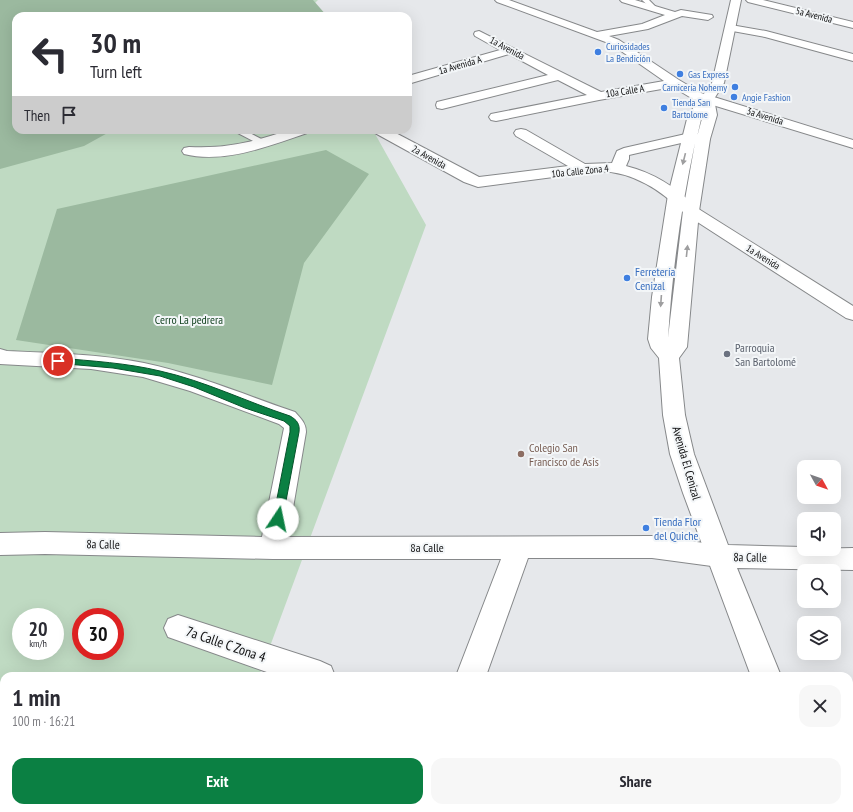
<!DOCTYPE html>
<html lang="en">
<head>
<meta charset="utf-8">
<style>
	:root { --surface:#fff; --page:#f7f7f7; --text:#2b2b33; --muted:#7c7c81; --accent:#0b8043 }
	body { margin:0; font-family:"PT Sans Narrow",sans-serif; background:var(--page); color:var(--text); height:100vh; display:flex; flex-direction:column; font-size:15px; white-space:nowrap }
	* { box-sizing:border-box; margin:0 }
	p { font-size:13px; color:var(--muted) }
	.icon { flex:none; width:22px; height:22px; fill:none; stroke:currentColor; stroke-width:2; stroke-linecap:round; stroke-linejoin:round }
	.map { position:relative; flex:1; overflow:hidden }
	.sheet { position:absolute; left:0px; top:672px; width:853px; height:140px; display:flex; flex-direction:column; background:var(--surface); border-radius:12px 12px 0 0; box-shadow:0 4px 16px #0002 }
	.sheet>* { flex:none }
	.top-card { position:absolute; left:12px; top:12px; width:400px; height:122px; border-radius:12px; box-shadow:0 4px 16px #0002; background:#fff; color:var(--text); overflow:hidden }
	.needle { width:26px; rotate:130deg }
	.fabs { position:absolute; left:797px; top:460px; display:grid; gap:8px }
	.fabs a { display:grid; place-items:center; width:44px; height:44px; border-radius:8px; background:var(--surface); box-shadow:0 4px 16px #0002; font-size:20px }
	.speed { position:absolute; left:12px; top:608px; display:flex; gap:8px; font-size:20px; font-weight:700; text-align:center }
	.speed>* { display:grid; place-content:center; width:52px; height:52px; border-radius:50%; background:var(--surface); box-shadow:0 4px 16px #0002; line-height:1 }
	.speed small { font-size:10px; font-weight:400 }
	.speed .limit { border:6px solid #d22; background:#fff; color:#111 }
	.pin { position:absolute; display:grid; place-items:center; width:34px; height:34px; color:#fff; margin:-17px; border:2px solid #fff; border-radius:50%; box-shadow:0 1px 4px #0007 }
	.me { position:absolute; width:44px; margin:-22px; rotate:11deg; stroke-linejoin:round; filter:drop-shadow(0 0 3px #0008) }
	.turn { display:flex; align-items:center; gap:14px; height:84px; padding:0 12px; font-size:18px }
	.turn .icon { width:52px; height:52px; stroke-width:2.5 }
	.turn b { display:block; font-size:28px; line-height:34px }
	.then { display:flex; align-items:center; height:38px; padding:0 12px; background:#0003; gap:8px; font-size:15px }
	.round { display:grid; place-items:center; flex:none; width:42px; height:42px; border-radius:12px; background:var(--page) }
	.summary { display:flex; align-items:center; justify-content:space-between; height:68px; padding:0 12px }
	h1 { font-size:24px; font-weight:800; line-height:30px }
	.primary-button { display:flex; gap:8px; margin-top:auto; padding:8px 12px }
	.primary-button a { flex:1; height:46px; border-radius:12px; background:var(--accent); color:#fff; font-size:16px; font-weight:800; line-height:46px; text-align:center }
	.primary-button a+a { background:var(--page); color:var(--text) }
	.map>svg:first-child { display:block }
	.green { fill:#bfdac2; fill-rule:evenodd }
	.forest { fill:#9bb99f }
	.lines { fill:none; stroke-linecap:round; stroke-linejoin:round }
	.service-casing { stroke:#86888a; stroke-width:2 }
	.minor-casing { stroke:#86888a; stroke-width:2 }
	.tertiary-casing { stroke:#86888a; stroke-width:2 }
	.service { fill:#fff; fill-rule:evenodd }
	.minor { fill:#fff; fill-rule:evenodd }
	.tertiary { fill:#fff; fill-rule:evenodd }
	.oneway { fill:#9e9e9f }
	.route { fill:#0b8043; stroke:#07532c }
	.shop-dot { fill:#3f7fe0; stroke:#f3f6f8; stroke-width:1.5 }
	.worship-dot { fill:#6b7280; stroke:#f3f6f8; stroke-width:1.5 }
	.education-dot { fill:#8d6e63; stroke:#f3f6f8; stroke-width:1.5 }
	.labels { text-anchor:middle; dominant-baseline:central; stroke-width:4; stroke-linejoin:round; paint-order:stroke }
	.far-street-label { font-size:10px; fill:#0d0d0e; stroke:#f3f6f8 }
	.far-shop-label { font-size:10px; fill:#366cbe; stroke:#f3f6f8; text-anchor:start }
	.shop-label { font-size:12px; fill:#366cbe; stroke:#f3f6f8; text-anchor:start }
	.park-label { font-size:12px; fill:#0e3e1b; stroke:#f3f6f8 }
	.worship-label { font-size:12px; fill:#5b616d; stroke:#f3f6f8; text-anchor:start }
	.education-label { font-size:12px; fill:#785e54; stroke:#f3f6f8; text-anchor:start }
	.street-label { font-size:12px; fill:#0d0d0e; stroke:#f3f6f8 }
	.near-street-label { font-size:14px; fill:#0d0d0e; stroke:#f3f6f8 }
</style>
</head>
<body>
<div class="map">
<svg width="853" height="812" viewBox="0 0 853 812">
	<rect width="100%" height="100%" fill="#e6e8eb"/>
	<!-- green -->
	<path class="green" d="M 0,0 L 318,0 L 302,16 L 16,16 L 16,130 L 374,132 L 426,225 L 259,676 L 4,676 L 4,808 L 210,808 L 208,812 L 0,812 ZM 21,617 L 55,617 L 55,651 L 21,651 ZM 81,617 L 115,617 L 115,651 L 81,651 Z"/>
	<!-- forest -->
	<path class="forest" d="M 0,0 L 313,0 L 327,16 L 16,16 L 16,130 L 113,130 L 84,146 L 0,169 Z
		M 326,150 L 369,174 L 304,263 L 272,385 L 168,363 L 16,340 L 57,209 Z"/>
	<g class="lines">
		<defs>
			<path id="service" d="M 642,0 L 649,0 L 659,10 L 654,11 Z
				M 232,130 L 244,130 L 269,143 L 267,145 L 261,145 Z"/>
			<path id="minor" d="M 495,0 L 509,0 L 597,32 L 642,24 L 665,15 L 622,2 L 620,0 L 635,0 L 675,12 L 681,10 L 712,15 L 713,17 L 708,20 L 682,16 L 648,29 L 609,36 L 619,40 L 679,80 L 701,93 L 853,140 L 853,148 L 693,99 L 673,87 L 599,100 L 496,121 L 491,120 L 489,117 L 491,114 L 587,95 L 558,80 L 442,109 L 437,108 L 436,105 L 437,102 L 548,75 L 509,54 L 408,84 L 408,76 L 500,50 L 475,36 L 474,34 L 475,32 L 479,31 L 601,92 L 664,81 L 611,44 L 497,2 Z
				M 746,0 L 763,0 L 853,22 L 853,28 L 748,2 Z
				M 731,25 L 766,31 L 853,54 L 853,61 L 765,37 L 727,30 L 726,28 L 727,26 Z
				M 521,129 L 526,130 L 585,164 L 612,163 L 617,151 L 624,148 L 690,133 L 708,136 L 710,139 L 708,142 L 703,143 L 690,141 L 629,155 L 629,159 L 626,166 C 654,173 676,187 697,208 L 853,306 L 853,320 L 846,318 L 685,214 C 661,190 634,172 599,171 L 478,187 L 464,182 L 375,133 L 373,130 L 390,130 L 479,177 L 568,166 L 516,136 L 514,133 L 516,130 Z
				M 289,130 L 309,130 L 307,133 C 269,146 224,164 184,154 L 182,151 L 184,148 L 189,147 C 226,149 254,142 289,130 Z
				M 0,349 L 7,351 C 53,353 99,354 144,363 C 196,374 245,395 295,412 C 301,419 306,423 306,432 L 288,537 L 652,536 L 719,545 L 728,548 L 732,556 L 728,564 L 719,567 L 652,558 L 528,558 L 486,676 L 456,676 L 501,559 L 273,559 L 45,554 L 0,555 L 0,533 L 45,532 L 262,537 L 284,428 L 279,424 L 190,391 L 143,377 L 91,369 L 0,364 Z
				M 178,615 L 320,661 L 331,666 L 335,676 L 278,676 L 168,637 L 164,628 L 168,619 Z
				M 411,808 L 445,808 L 444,812 L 410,812 Z
				M 689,808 L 729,808 L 730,812 L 691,812 Z"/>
			<path id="tertiary" d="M 731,0 L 741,0 L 724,83 L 714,99 L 717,115 L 710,139 L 699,211 L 687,347 L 679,358 L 685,415 L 694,454 L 728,545 L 804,547 L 804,549 L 853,548 L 853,570 L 737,568 L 781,676 L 751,676 L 683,493 L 670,454 L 663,415 L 659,358 L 651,348 L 648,339 L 652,297 L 668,195 L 688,115 L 712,83 ZM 703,112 L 703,115 L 697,137 L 702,115 ZM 695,143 L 683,211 L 668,338 C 672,272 681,207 695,143 Z
				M 800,808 L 834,808 L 835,812 L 801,812 Z"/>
		</defs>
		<!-- service casing -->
		<use href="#service" class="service-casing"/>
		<!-- minor casing -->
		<use href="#minor" class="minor-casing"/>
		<!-- tertiary casing -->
		<use href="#tertiary" class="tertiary-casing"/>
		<!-- service -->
		<use href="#service" class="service"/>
		<!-- minor -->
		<use href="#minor" class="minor"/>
		<!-- tertiary -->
		<use href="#tertiary" class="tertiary"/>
	</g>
	<!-- one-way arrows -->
	<defs><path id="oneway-solid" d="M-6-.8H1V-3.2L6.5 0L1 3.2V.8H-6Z"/></defs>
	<g class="oneway">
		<use href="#oneway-solid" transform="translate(684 159) rotate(104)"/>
		<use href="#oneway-solid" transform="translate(687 251) rotate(-84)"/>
		<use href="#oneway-solid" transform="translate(661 301) rotate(94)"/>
	</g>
	<!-- route -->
	<path class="route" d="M 58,358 C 92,361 127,363 160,371 C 205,381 247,402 290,416 C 297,420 300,424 299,432 L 282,522 L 278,523 L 275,522 L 273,519 L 290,432 L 290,426 L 284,421 L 245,408 L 194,387 L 160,376 L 113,368 L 55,363 L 53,361 L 55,359 Z"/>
	<!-- markers -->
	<g class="shop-dot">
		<circle cx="598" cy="52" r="4"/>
		<circle cx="680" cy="74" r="4"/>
		<circle cx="735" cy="87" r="4"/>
		<circle cx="734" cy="97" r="4"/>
		<circle cx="664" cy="108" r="4"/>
		<circle cx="627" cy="278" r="4"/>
		<circle cx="646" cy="528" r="4"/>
	</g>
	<circle class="worship-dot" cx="727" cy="354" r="4"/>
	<circle class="education-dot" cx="521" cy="454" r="4"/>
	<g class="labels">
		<!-- far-street labels -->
		<g class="far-street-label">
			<text transform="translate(814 15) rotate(14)">5a Avenida</text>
			<text transform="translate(507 48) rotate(28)">1a Avenida</text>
			<text transform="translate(460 65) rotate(-16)">1a Avenida A</text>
			<text transform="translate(625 91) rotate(-9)">10a Calle A</text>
			<text transform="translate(765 116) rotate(17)">3a Avenida</text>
			<text transform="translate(429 157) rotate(29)">2a Avenida</text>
			<text transform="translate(580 171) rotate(-6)">10a Calle Zona 4</text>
			<text transform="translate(763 257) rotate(32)">1a Avenida</text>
		</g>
		<!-- far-shop labels -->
		<g class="far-shop-label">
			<text x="606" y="46">Curiosidades<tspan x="606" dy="12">La Bendición</tspan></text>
			<text x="688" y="74">Gas Express</text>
			<text x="727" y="87" text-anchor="end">Carnicería Nohemy</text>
			<text x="742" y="97">Angie Fashion</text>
			<text x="672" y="102">Tienda San<tspan x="672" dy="12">Bartolome</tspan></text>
		</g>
		<!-- shop labels -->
		<g class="shop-label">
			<text x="635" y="271">Ferretería<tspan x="635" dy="14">Cenizal</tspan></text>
			<text x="654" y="521">Tienda Flor<tspan x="654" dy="14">del Quiche</tspan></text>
		</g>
		<!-- park labels -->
		<g class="park-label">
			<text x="189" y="319">Cerro La pedrera</text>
		</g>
		<!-- worship labels -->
		<g class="worship-label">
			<text x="735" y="347">Parroquia<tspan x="735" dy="14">San Bartolomé</tspan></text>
		</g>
		<!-- education labels -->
		<g class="education-label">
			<text x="529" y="447">Colegio San<tspan x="529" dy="14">Francisco de Asis</tspan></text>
		</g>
		<!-- street labels -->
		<g class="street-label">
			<text transform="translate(687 463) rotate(74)">Avenida El Cenizal</text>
			<text transform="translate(103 544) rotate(1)">8a Calle</text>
			<text x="427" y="547">8a Calle</text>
			<text transform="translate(750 557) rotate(1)">8a Calle</text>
		</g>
		<!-- near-street labels -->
		<g class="near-street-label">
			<text transform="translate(226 644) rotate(19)">7a Calle C Zona 4</text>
		</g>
	</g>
</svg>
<div class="fabs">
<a><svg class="needle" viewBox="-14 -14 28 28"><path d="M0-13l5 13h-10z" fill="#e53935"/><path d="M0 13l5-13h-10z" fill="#7c7c81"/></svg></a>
<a><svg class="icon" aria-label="sound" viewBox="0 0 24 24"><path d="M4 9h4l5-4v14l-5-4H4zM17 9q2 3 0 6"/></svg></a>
<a><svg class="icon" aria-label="search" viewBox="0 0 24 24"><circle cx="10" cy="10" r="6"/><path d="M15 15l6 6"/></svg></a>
<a><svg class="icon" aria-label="layers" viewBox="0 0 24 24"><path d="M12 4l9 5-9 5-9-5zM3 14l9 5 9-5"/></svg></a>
</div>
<div class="speed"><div>20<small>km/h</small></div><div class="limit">30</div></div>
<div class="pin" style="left:58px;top:361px;background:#d93025"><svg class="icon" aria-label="arrive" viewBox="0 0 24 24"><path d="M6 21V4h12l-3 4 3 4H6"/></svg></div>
<svg class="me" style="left:278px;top:519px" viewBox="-20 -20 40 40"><circle r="19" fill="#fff"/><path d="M0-13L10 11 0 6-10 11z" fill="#0b8043"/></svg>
<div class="top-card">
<div class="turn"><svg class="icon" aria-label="left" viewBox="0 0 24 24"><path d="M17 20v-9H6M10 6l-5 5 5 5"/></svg><div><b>30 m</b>Turn left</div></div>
<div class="then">Then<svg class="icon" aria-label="arrive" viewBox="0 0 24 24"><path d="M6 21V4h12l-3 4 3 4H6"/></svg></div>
</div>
<section class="sheet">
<div class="summary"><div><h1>1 min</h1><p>100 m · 16:21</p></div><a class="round"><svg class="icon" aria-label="close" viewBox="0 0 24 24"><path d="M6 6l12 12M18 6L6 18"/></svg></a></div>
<div class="primary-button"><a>Exit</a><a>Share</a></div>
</section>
</div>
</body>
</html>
